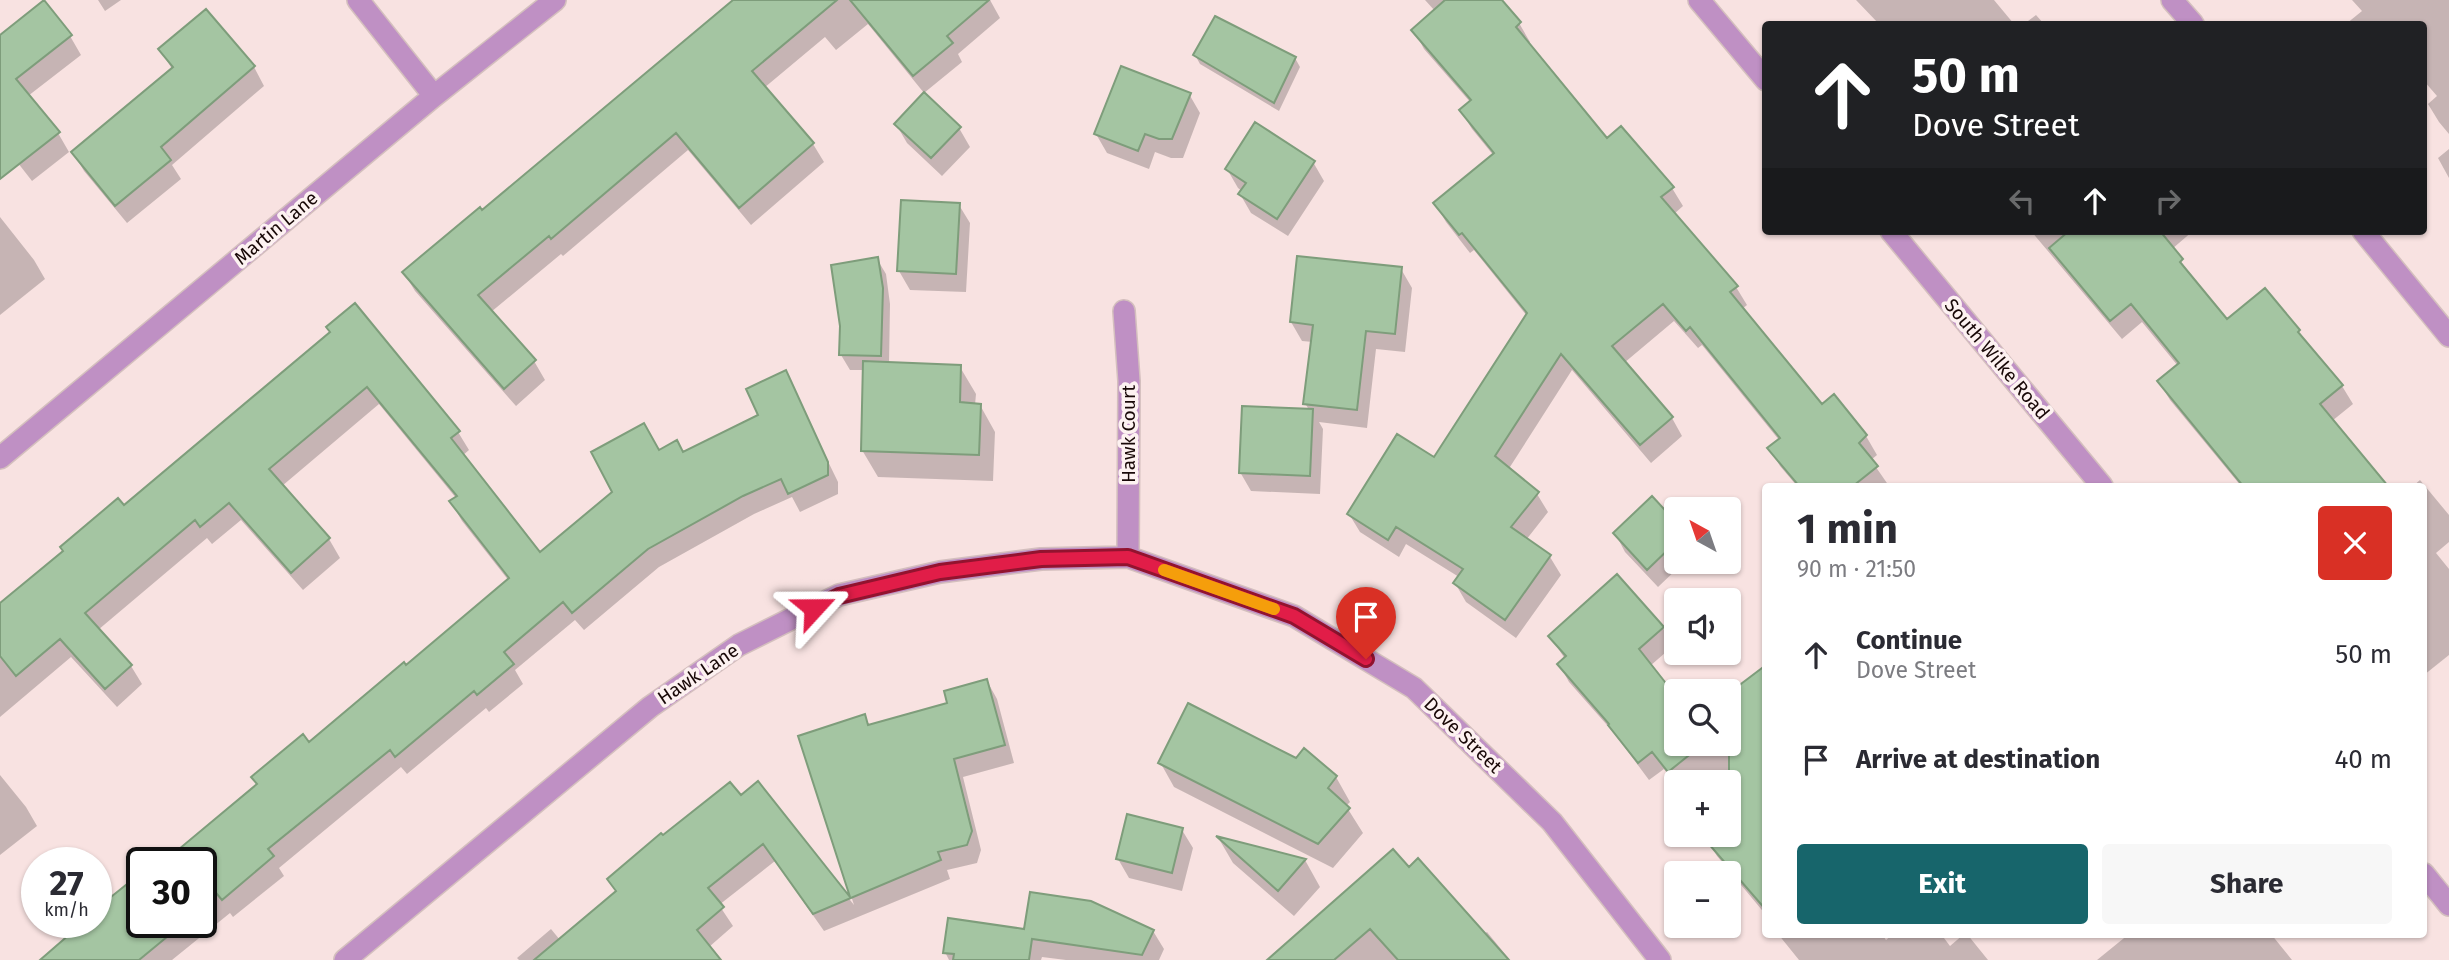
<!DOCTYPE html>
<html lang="en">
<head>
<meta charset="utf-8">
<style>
	:root { --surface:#fff; --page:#f7f7f7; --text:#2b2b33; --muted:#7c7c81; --accent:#17656b }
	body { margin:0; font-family:"Fira Sans",sans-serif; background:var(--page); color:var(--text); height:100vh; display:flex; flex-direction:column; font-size:26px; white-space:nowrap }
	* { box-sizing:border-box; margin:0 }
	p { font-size:23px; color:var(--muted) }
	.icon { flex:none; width:38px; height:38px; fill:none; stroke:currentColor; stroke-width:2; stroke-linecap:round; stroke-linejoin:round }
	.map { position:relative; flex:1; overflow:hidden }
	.panel { position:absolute; left:1762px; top:483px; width:665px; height:455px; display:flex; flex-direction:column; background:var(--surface); border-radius:7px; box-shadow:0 2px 5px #0004 }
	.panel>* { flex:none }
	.banner { position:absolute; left:1762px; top:21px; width:665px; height:214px; border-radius:7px; box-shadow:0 2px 5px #0004; background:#202124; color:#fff; overflow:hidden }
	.needle { width:46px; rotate:320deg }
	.buttons { position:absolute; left:1664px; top:497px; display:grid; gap:14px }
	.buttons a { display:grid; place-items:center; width:77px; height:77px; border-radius:7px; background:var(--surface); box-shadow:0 2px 5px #0004; font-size:35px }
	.speed { position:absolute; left:21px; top:847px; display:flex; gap:14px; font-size:35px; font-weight:700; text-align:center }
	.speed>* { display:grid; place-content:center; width:91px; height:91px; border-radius:50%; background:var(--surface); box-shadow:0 2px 5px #0004; line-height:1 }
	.speed small { font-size:18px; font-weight:400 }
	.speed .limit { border:4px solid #111; border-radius:10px; background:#fff; color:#111 }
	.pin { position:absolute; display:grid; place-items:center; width:60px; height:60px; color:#fff; margin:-72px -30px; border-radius:50% 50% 50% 0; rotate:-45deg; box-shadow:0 0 7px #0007 }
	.pin .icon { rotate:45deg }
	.me { position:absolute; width:77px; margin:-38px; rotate:66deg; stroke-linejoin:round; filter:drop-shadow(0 0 5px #0008) }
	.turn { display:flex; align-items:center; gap:24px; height:147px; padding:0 35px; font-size:32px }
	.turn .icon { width:91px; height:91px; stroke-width:2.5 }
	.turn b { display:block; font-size:49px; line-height:60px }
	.lanes { display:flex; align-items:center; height:66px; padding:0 35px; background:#0003; justify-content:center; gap:35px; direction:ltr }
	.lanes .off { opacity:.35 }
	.round { display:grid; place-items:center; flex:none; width:74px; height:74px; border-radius:7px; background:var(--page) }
	.head { display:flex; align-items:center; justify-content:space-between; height:119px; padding:0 35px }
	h1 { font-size:42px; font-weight:700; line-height:52px }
	.primary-button { display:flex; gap:14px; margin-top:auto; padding:14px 35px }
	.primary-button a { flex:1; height:80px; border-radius:7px; background:var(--accent); color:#fff; font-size:28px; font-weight:700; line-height:80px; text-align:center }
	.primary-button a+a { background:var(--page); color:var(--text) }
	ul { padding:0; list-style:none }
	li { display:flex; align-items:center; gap:21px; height:105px; padding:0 35px }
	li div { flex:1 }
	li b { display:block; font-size:26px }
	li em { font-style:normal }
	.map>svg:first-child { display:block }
	.shadow { fill:#0003 }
	.building { fill:#a4c5a2; stroke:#7e9d7b; stroke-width:2 }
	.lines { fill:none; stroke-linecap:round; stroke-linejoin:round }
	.street-casing { stroke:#d4bfbe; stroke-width:24 }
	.street { stroke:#bf90c4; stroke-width:21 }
	.route-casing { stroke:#92132f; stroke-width:18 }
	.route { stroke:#e11d48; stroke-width:12 }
	.slow { stroke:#f59e0b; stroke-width:12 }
	.labels { text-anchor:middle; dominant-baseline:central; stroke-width:7; stroke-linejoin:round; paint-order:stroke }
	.street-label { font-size:19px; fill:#180807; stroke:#fdf2f1 }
</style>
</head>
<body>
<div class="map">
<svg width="2449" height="960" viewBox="0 0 2449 960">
	<rect width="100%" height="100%" fill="#f8e2e1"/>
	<!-- shadow -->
	<path class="shadow" d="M 98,0 L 121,0 L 105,11 Z
		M 736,0 L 990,0 L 1000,18 L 958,54 L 962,62 L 924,93 L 868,24 L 836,50 L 825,37 L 764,88 L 813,144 L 824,162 L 751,225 L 688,150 L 563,256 L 561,254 L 491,312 L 534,361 L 545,380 L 516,406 L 415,291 L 404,273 L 482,212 Z
		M 1425,0 L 1499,0 L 1519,23 L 1530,42 L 1528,44 L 1606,141 L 1672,188 L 1683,206 L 1674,214 L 1736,287 L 1747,305 L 1742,309 L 1822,406 L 1834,397 L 1866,436 L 1877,455 L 1871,460 L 1889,486 L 1797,486 L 1780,466 L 1770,448 L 1779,440 L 1702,345 L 1698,348 L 1674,321 L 1624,363 L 1672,418 L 1682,436 L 1651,463 L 1572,370 L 1508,470 L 1537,494 L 1548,512 L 1526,540 L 1550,557 L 1561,575 L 1516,638 L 1466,602 L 1455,583 L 1459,577 L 1406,544 L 1399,557 L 1360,532 L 1349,514 L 1435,460 L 1527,316 L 1474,250 L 1470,253 L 1446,222 L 1435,203 L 1494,156 L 1472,129 L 1461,111 L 1471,103 L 1424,49 L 1414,30 L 1435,11 Z
		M 1856,0 L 1994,0 L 2014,24 L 1879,24 Z
		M 2352,0 L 2449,0 L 2449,134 L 2439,122 L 2428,104 L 2437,96 L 2424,81 L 2424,24 L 2346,24 L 2362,11 Z
		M 2036,15 L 2044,24 L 2024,24 Z
		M 70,36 L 81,55 L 28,96 L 58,133 L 69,152 L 32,181 L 0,140 L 0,45 Z
		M 160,49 L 254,67 L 264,86 L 172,165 L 181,179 L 127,223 L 84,171 L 73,152 L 172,69 Z
		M 1195,55 L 1295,58 L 1300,67 L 1279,111 L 1200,64 Z
		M 1189,94 L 1200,113 L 1183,158 L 1171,158 L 1155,152 L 1149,169 L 1107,153 L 1096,134 Z
		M 896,124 L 959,128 L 970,147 L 942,176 L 907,143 Z
		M 2449,149 L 2449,178 L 2438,158 Z
		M 1313,162 L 1324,181 L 1288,236 L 1251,213 L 1240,194 L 1242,191 L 1238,188 L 1227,169 Z
		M 959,205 L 970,223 L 966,292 L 910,290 L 899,271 Z
		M 0,217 L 34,260 L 45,279 L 0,315 Z
		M 2031,231 L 2193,231 L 2172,249 L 2193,279 L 2226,321 L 2298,331 L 2304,342 L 2342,386 L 2353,404 L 2332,421 L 2386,486 L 2241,486 L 2170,400 L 2159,382 L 2178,366 L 2142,322 L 2122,339 Z
		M 877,259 L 886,274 L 890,304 L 889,364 L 960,367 L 976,394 L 975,405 L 980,405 L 995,432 L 993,481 L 878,477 L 862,450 L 865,370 L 850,370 L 841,355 Z
		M 1401,269 L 1412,288 L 1405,352 L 1376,349 L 1367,428 L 1319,422 L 1323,429 L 1320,494 L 1251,491 L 1240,472 L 1309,410 L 1305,403 L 1313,342 L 1302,341 L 1291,322 Z
		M 332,333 L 458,432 L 469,450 L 462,456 L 540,555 L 659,452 L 683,454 L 760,415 L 785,373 L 838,482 L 838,494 L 800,512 L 792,497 L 754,514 L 659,567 L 584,630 L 575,620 L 515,670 L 523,684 L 489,712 L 486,708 L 407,774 L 401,767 L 279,868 L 284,876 L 233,917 L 230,913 L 172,960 L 42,960 L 142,922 L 201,922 L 201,863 L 166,863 L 258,786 L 253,778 L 309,744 L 406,667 L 509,581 L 462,521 L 451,502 L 456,498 L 379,404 L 282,486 L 329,539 L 340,558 L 303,590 L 241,520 L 212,544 L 207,538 L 98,630 L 131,666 L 142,684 L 117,707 L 71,657 L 0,717 L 0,606 L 124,507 Z
		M 2420,480 L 2449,515 L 2449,542 L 2436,553 L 2449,569 L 2449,655 L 2424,675 L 2424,486 L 2413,486 Z
		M 1615,533 L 1668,550 L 1678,568 L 1658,587 L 1625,552 Z
		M 1663,628 L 1673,646 L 1650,666 L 1676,699 L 1676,744 L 1729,744 L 1729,695 L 1766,673 L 1766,915 L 1717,856 L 1706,838 L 1710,835 L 1729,835 L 1729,782 L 1676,782 L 1676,785 L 1664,769 L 1649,780 L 1614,733 L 1569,682 L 1559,664 L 1565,659 L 1550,636 Z
		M 987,681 L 997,699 L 1014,763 L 963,777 L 981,850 L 977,863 L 947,870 L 950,879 L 824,931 L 775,861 L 719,905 L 733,926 L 709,947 L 719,960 L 519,960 L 517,958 L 551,929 L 560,940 L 617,893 L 609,880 L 662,838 L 741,798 L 758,784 L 854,905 L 800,737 L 864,717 L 870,726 L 949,704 Z
		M 1296,760 L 1336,777 L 1350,802 L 1346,806 L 1363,833 L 1333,868 L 1174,787 L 1160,762 Z
		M 0,775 L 26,807 L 37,826 L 0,855 Z
		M 1182,830 L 1193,848 L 1182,891 L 1129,878 L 1118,859 Z
		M 1219,839 L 1305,860 L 1320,887 L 1294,916 L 1233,863 Z
		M 1409,869 L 1484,934 L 1487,932 L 1510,960 L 1279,960 Z
		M 1026,931 L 1153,931 L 1164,949 L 1159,960 L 1066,960 L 1042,957 L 1041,960 L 949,960 L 945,952 Z
		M 1778,934 L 1882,934 L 1886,940 L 1893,934 L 1941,934 L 1950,946 L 1964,934 L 1967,934 L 1988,960 L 1799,960 Z
		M 2129,934 L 2271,934 L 2292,960 L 2097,960 Z"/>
	<!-- building -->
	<path class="building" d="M 44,0 L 72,35 L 16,79 L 60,132 L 0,179 L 0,35 Z
		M 733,0 L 837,0 L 752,71 L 814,143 L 739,208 L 676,133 L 551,239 L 549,236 L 478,295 L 536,360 L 504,389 L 402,272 L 480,207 L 482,210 Z
		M 850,0 L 989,0 L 947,36 L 953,43 L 913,76 Z
		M 1445,0 L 1502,0 L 1521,22 L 1516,27 L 1607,138 L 1621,126 L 1674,187 L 1661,197 L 1738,286 L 1730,292 L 1822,404 L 1834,394 L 1867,435 L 1859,443 L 1878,466 L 1853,486 L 1799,486 L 1767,448 L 1780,438 L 1690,327 L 1686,331 L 1663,304 L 1612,346 L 1673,417 L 1640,445 L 1561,354 L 1495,456 L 1539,492 L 1511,527 L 1551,555 L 1505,620 L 1453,583 L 1463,569 L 1396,527 L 1388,540 L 1347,514 L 1397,434 L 1434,457 L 1527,313 L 1462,233 L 1459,235 L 1433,203 L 1494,153 L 1459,110 L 1471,100 L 1411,30 Z
		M 206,9 L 255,66 L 161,147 L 171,160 L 115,206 L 71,152 L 173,67 L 158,49 Z
		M 1215,16 L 1296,57 L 1274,103 L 1193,55 Z
		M 1121,66 L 1191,93 L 1172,139 L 1159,139 L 1145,134 L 1138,151 L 1094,134 Z
		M 924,92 L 961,127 L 931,158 L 894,124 Z
		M 1255,122 L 1315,161 L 1277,219 L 1238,194 L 1246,183 L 1225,169 Z
		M 901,200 L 960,203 L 956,274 L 897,271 Z
		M 2069,231 L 2160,231 L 2183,259 L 2180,262 L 2227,319 L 2265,288 L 2300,330 L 2298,332 L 2343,385 L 2320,404 L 2388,486 L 2243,486 L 2157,381 L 2179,363 L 2131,304 L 2110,321 L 2049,248 Z
		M 1297,256 L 1402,267 L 1395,334 L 1366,331 L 1357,410 L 1303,404 L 1313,325 L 1290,322 Z
		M 878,257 L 883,288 L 881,356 L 839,355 L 840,326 L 831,265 Z
		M 355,303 L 460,431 L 451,438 L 540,552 L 612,492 L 591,452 L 644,423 L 659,450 L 677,440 L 683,452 L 758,415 L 746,389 L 786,370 L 828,462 L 828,475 L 788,494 L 781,479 L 743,496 L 648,549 L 572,613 L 563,602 L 504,652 L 514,664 L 477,695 L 474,691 L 395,757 L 390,750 L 268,849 L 274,856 L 222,900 L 201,875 L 201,863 L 191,863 L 179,849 L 257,784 L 251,777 L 303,734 L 309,742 L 404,662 L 406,665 L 509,578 L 449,501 L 457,496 L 367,387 L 269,469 L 330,538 L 291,573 L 229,503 L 200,527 L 195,520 L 85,613 L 132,665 L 105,689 L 60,639 L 16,676 L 0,656 L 0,603 L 63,551 L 60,547 L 118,498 L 124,505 L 330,332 L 326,327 Z
		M 863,361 L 961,365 L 960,402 L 981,404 L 979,455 L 861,451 Z
		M 1242,406 L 1313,409 L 1310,476 L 1239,473 Z
		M 1652,496 L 1676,522 L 1676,542 L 1647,570 L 1613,533 Z
		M 1617,574 L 1664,627 L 1639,649 L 1676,696 L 1676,744 L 1703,744 L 1668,772 L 1652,752 L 1638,763 L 1608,725 L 1609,724 L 1557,664 L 1566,656 L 1548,636 Z
		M 1766,665 L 1766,910 L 1701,835 L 1729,835 L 1729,693 Z
		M 987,679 L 1005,745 L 954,759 L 972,831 L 967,845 L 938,852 L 941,860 L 813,914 L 763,844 L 708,888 L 724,907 L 697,930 L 721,960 L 534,960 L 616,891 L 607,879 L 661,833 L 663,835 L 730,782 L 741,795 L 758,781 L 850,897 L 798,736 L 865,714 L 868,725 L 947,703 L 944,691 Z
		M 1188,703 L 1296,758 L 1304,748 L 1337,776 L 1328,788 L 1350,808 L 1318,844 L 1158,763 Z
		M 1127,814 L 1183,828 L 1172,873 L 1116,859 Z
		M 1216,836 L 1306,859 L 1278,891 Z
		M 1393,849 L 1409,867 L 1418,858 L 1509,960 L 1398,960 L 1370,929 L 1334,960 L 1267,960 Z
		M 142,872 L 142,922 L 185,922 L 139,960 L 40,960 L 78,927 L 77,925 L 80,922 L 96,922 L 96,909 Z
		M 1030,892 L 1091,901 L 1154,930 L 1142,955 L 1032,939 L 1029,960 L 953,960 L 954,954 L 943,953 L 948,918 L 1024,929 Z"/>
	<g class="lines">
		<defs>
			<path id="street" d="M 358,0 L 434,96
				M 1699,0 L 1766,80
				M 2172,0 L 2193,24
				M 1891,231 L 2102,486
				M 2363,231 L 2449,336
				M 1124,311 L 1129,381 L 1128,557
				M 0,458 L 434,96 L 555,0
				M 2424,874 L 2449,905
				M 345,960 L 650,707 L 739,645 L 839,595 L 940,572 L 1041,559 L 1128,557 L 1294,616 L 1414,688 L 1552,822 L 1660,960"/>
		</defs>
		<!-- street casing -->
		<use href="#street" class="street-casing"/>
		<!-- street -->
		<use href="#street" class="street"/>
	</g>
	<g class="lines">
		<defs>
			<path id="route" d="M 814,608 L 839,596 L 940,572 L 1041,559 L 1128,557 L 1294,616 L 1366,659"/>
		</defs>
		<!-- route casing -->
		<use href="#route" class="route-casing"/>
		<!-- route -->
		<use href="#route" class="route"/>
		<!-- slow -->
		<path class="slow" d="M 1164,570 L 1274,609"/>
	</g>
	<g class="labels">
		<!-- street labels -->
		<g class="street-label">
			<text transform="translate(276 228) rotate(-40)">Martin Lane</text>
			<text transform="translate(1997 359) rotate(50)">South Wilke Road</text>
			<text transform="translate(1128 434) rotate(-90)">Hawk Court</text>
			<text transform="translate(698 674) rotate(-34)">Hawk Lane</text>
			<text transform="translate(1463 735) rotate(44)">Dove Street</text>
		</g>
	</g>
</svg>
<div class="buttons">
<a><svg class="needle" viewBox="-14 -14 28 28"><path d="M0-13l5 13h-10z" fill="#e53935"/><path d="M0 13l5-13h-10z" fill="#7c7c81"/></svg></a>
<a><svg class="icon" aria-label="sound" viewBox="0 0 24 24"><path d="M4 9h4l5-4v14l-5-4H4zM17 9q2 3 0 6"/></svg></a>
<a><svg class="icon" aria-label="search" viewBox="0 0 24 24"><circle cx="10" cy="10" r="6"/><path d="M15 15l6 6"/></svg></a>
<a>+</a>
<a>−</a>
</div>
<div class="speed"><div>27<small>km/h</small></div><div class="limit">30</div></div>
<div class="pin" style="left:1366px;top:659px;background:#d93025"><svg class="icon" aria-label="arrive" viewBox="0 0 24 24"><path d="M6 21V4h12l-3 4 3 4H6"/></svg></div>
<svg class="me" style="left:814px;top:608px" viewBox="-20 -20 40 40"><path d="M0-17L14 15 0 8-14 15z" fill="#e11d48" stroke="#fff" stroke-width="4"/></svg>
<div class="banner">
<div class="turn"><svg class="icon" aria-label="ahead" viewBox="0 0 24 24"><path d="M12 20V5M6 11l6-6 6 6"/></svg><div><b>50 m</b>Dove Street</div></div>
<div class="lanes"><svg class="icon off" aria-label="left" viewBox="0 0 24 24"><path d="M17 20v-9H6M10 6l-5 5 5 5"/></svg><svg class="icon" aria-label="ahead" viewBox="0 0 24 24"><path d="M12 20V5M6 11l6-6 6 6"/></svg><svg class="icon off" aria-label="right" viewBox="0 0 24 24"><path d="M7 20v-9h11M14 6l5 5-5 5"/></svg></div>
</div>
<section class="panel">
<div class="head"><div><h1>1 min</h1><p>90 m · 21:50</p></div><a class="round" style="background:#d93025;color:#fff"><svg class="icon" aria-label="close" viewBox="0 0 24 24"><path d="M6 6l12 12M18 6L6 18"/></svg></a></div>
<ul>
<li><svg class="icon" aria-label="ahead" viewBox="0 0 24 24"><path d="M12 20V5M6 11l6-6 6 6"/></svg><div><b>Continue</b><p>Dove Street</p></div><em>50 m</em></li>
<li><svg class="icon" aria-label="arrive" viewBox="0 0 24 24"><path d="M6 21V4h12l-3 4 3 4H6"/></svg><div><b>Arrive at destination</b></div><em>40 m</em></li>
</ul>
<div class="primary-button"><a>Exit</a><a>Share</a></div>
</section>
</div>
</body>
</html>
